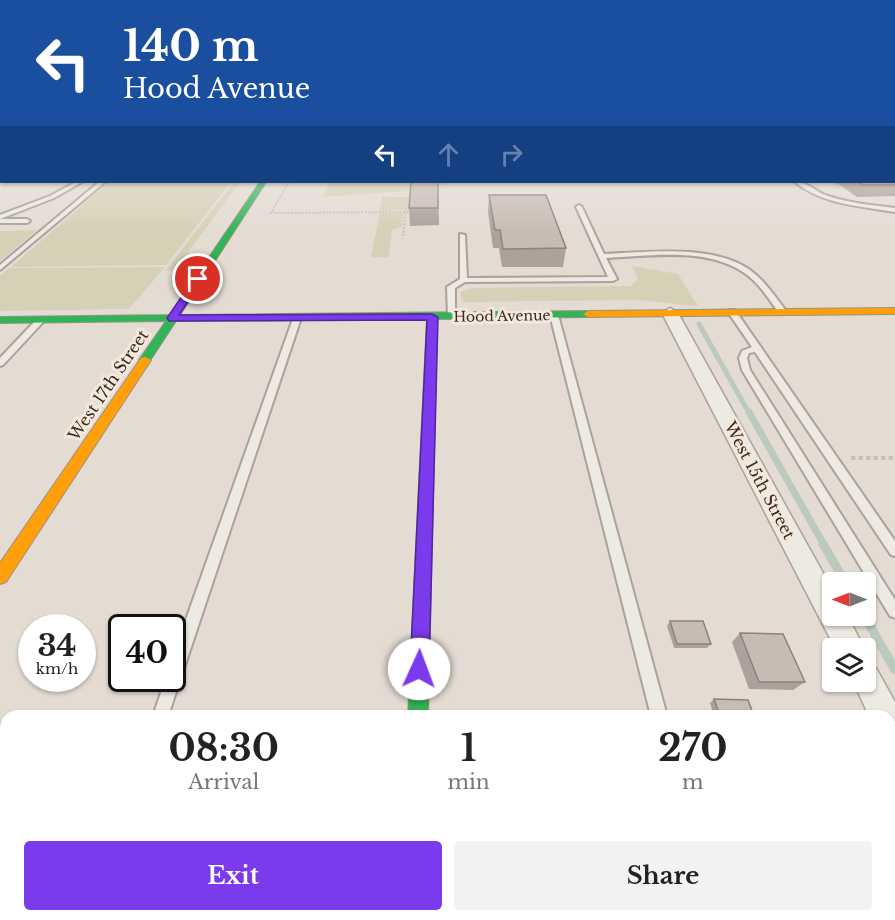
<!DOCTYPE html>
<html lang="en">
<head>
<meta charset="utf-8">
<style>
	:root { --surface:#fff; --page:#f2f2f2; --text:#222; --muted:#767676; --accent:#7c3aed }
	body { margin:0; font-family:"Libre Baskerville",serif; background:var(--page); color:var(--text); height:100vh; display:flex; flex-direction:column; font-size:22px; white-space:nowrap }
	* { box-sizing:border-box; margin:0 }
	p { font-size:20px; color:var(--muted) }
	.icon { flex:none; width:33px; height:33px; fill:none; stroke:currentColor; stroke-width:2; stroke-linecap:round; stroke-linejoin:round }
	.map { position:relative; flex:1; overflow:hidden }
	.details { position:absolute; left:0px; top:710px; width:896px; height:212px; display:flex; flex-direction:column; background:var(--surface); border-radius:18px 18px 0 0; box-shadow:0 2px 4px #0004 }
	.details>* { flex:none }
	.guide { position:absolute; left:0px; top:0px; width:896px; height:183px; box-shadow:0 2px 4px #0004; background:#1a4fa0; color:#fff; overflow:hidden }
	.needle { width:39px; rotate:270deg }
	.controls { position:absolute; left:822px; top:572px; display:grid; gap:12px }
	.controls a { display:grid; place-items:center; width:54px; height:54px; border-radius:6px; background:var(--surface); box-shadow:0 2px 4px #0004; font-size:30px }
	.speed { position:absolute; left:18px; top:614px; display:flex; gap:12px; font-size:30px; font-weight:700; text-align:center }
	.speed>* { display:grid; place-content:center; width:78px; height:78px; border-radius:50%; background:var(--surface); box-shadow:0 2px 4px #0004; line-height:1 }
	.speed small { font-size:15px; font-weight:400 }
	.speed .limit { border:3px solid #111; border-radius:9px; background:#fff; color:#111 }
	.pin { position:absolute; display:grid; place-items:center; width:51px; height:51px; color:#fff; margin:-26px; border:3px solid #fff; border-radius:50%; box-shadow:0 2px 6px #0007 }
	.me { position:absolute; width:66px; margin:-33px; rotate:2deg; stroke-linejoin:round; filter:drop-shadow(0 0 4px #0008) }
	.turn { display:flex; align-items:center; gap:21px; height:126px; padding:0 24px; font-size:27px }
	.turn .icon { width:78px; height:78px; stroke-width:2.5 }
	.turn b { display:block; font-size:42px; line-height:51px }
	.lanes { display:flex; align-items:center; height:57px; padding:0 24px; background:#0003; justify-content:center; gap:30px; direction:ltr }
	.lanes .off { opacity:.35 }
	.eta { display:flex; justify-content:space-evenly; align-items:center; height:102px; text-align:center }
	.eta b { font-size:36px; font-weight:700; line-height:42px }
	.primary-button { display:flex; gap:12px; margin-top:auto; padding:12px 24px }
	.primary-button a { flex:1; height:69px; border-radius:6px; background:var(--accent); color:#fff; font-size:24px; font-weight:700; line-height:69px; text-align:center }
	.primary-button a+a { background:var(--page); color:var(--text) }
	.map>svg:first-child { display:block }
	.green { fill:#d5d1b7 }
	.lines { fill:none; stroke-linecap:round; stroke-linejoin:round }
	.stream-far2 { stroke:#bcc9bf; stroke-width:5 }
	.stream-far1 { stroke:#bcc9bf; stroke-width:7 }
	.stream { stroke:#bcc9bf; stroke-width:9 }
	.lane-casing { stroke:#aaa29b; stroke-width:4 }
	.street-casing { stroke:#aaa29b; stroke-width:3 }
	.fast-casing { stroke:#9a928b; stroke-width:2 }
	.slow-casing { stroke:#9a928b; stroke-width:2 }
	.path-far1 { stroke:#c5c0ba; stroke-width:2; stroke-dasharray:2 1.5; stroke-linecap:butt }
	.path { stroke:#c5c0ba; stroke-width:4; stroke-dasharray:4.5 3; stroke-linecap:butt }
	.lane { fill:#ede9e3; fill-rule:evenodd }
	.street { fill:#ede9e3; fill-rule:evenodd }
	.fast { fill:#30b455; fill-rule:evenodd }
	.slow { fill:#ff9f0a; fill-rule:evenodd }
	.wall { fill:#aca19b }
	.building { fill:#c8bbb4; stroke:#8c837e; stroke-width:1.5 }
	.route { fill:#7c3aed; stroke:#51269a; stroke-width:1.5 }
	.labels { text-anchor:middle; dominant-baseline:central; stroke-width:6; stroke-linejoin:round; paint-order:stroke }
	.far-street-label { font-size:14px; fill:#392a23; stroke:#f4e8db }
	.street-label { font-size:16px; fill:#392a23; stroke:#f4e8db }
</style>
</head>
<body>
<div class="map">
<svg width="895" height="920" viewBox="0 0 895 920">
	<rect width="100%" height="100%" fill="#e4dcd3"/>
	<!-- green -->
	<path class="green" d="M 109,182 L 231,182 L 166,265 L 11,267 Z
		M 234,182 L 240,182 L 175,270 L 165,271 Z
		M 330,182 L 452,182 L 423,190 L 323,197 Z
		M 382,197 L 409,197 L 408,210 L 380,211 Z
		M 380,213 L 404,213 L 402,227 L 392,230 L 389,257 L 371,257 Z
		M 37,230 L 0,261 L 0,231 Z
		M 632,266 L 678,274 L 698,306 L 638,300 L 463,302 L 460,294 L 462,291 L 473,288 L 630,286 L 638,279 Z
		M 165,267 L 129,309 L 0,311 L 0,276 L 9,268 Z"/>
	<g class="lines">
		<!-- stream-far2 -->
		<path class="stream-far2" d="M 699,324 L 749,413"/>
		<!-- stream-far1 -->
		<path class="stream-far1" d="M 749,412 L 824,545"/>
		<!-- stream -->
		<path class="stream" d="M 823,544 L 845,582
			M 864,615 L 895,670"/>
		<defs>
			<path id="lane" d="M 894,142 L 895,142 L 895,144 L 894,144 Z
				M 894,154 L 895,154 L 895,156 L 894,156 Z
				M 76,182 L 82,182 L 54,198 L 0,219 L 0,215 L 50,196 Z
				M 99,182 L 105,182 L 0,270 L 0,265 Z
				M 795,182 C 805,181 816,191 825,195 C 847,203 872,205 895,208 L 895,212 C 861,206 823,205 795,182 Z
				M 579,205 L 582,207 L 604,254 C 648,252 713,244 750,270 C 765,281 776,298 787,312 L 783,314 L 780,314 C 769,300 759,282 743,272 C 705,247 650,256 606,258 L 617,279 L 613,281 L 465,282 L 455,288 L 455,316 L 451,318 L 448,318 L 447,287 L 460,279 L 460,234 L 465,235 L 467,278 L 608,277 L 576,207 Z
				M 0,219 L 27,219 L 30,221 L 27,223 L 0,223 Z
				M 729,310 L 735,310 L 895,541 L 895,556 L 891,555 L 755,352 L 749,353 L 747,358 L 750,370 L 895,600 L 895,618 L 890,616 L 742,370 L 739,358 L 742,351 L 752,347 L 728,312 Z
				M 551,313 L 557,313 L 558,315 L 667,716 L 651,716 L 550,315 Z
				M 294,316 L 297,316 L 301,318 L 168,716 L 153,716 L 166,678 L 172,678 L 172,659 Z
				M 38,318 L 41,318 L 45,320 L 3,365 L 0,366 L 0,358 Z"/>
			<path id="street" d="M 670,308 L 678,313 L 832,589 L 832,615 L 847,615 L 864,648 L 835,648 L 662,313 Z
				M 866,663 L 876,668 L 895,702 L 895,728 L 890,730 L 890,716 L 869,716 L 853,681 L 866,681 Z
				M 0,873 L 6,873 L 6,911 L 0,911 Z
				M 895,876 L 895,914 L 890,914 L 890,877 Z
				M 391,915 L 429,915 L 429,920 L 391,920 Z"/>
			<path id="fast" d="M 260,182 L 266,182 L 180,315 L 588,311 L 593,314 L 588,317 L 437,319 L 428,716 L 408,716 L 427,319 L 176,321 L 149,362 L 145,363 L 139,360 L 166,321 L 0,323 L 0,317 L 170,315 Z"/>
			<path id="slow" d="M 895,308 L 895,314 L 588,317 L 583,314 L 588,311 Z
				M 145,357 L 151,360 L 6,582 L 0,584 L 0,563 L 141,358 Z"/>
		</defs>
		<!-- lane casing -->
		<use href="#lane" class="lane-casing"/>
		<!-- street casing -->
		<use href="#street" class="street-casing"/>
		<!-- fast casing -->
		<use href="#fast" class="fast-casing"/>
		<!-- slow casing -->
		<use href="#slow" class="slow-casing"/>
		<!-- path-far1 -->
		<path class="path-far1" d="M 289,182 L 271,213 L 406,212
			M 832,182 L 839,187
			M 403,236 L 406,212 L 409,212 L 410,207"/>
		<!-- path -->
		<path class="path" d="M 851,458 L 895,458"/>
		<!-- lane -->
		<use href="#lane" class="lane"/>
		<!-- street -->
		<use href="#street" class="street"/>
		<!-- fast -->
		<use href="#fast" class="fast"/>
		<!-- slow -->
		<use href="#slow" class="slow"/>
	</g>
	<!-- wall -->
	<path class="wall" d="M 895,174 L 895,196 L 857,197 L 835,182 L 894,182 Z
		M 438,182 L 439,225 L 410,226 L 409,208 Z
		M 489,195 L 566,248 L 563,267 L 502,267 L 499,248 L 493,248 L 488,212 Z
		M 670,621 L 711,644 L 707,648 L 674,648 L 667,626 Z
		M 740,633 L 805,682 L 793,690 L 749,689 L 732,642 Z
		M 714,699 L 754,716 L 714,716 L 710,703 Z"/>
	<!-- building -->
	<path class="building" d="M 894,105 L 895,105 L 895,130 L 894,130 Z
		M 894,173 L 895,174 L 895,185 L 863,185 L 858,182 L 894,182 Z
		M 411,182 L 438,182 L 438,208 L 409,208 Z
		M 489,195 L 546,195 L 566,248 L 503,249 L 500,230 L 495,230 Z
		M 670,621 L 703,621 L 711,644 L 677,644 Z
		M 740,633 L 783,634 L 805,682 L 759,682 Z
		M 714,699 L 748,700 L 754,716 L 720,716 Z
		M 890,767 L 895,778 L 895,782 L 890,782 Z"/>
	<!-- sky -->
	<linearGradient id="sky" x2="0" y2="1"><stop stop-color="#96bcd8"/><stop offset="0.45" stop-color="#f3efeb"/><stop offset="1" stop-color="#f3efeb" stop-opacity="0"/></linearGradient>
	<rect width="895" height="234" fill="url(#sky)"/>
	<!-- route -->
	<path class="route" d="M 195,277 L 203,279 L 179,315 L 432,314 L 438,317 L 429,669 L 426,675 L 419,678 L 413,675 L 410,669 L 427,320 L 169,321 L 167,318 Z"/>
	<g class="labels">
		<!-- far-street labels -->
		<g class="far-street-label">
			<text transform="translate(502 316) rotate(-1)">Hood Avenue</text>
		</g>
		<!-- street labels -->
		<g class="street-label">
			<text transform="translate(108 385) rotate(-56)">West 17th Street</text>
			<text transform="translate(760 480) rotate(62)">West 15th Street</text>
		</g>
	</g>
</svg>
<div class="controls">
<a><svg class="needle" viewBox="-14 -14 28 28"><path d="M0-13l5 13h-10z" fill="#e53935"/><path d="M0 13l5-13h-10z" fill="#767676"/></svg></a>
<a><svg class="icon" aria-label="layers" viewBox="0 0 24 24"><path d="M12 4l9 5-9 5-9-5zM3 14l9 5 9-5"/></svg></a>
</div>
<div class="speed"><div>34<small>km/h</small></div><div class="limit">40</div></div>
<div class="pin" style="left:198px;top:279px;background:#d93025"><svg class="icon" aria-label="arrive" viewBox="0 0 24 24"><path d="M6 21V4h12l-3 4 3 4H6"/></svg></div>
<svg class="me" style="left:419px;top:669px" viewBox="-20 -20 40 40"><circle r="19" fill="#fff"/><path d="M0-13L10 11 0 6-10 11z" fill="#7c3aed"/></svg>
<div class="guide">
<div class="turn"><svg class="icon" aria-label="left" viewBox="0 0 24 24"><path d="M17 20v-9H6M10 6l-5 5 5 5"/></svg><div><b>140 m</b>Hood Avenue</div></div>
<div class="lanes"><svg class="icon" aria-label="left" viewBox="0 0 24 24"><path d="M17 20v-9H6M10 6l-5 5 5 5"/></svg><svg class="icon off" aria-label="ahead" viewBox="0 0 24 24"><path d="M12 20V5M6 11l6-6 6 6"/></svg><svg class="icon off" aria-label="right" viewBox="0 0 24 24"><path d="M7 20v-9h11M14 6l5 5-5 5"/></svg></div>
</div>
<section class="details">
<div class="eta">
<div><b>08:30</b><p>Arrival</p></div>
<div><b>1</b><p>min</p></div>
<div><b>270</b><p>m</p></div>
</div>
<div class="primary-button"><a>Exit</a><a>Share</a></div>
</section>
</div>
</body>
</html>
